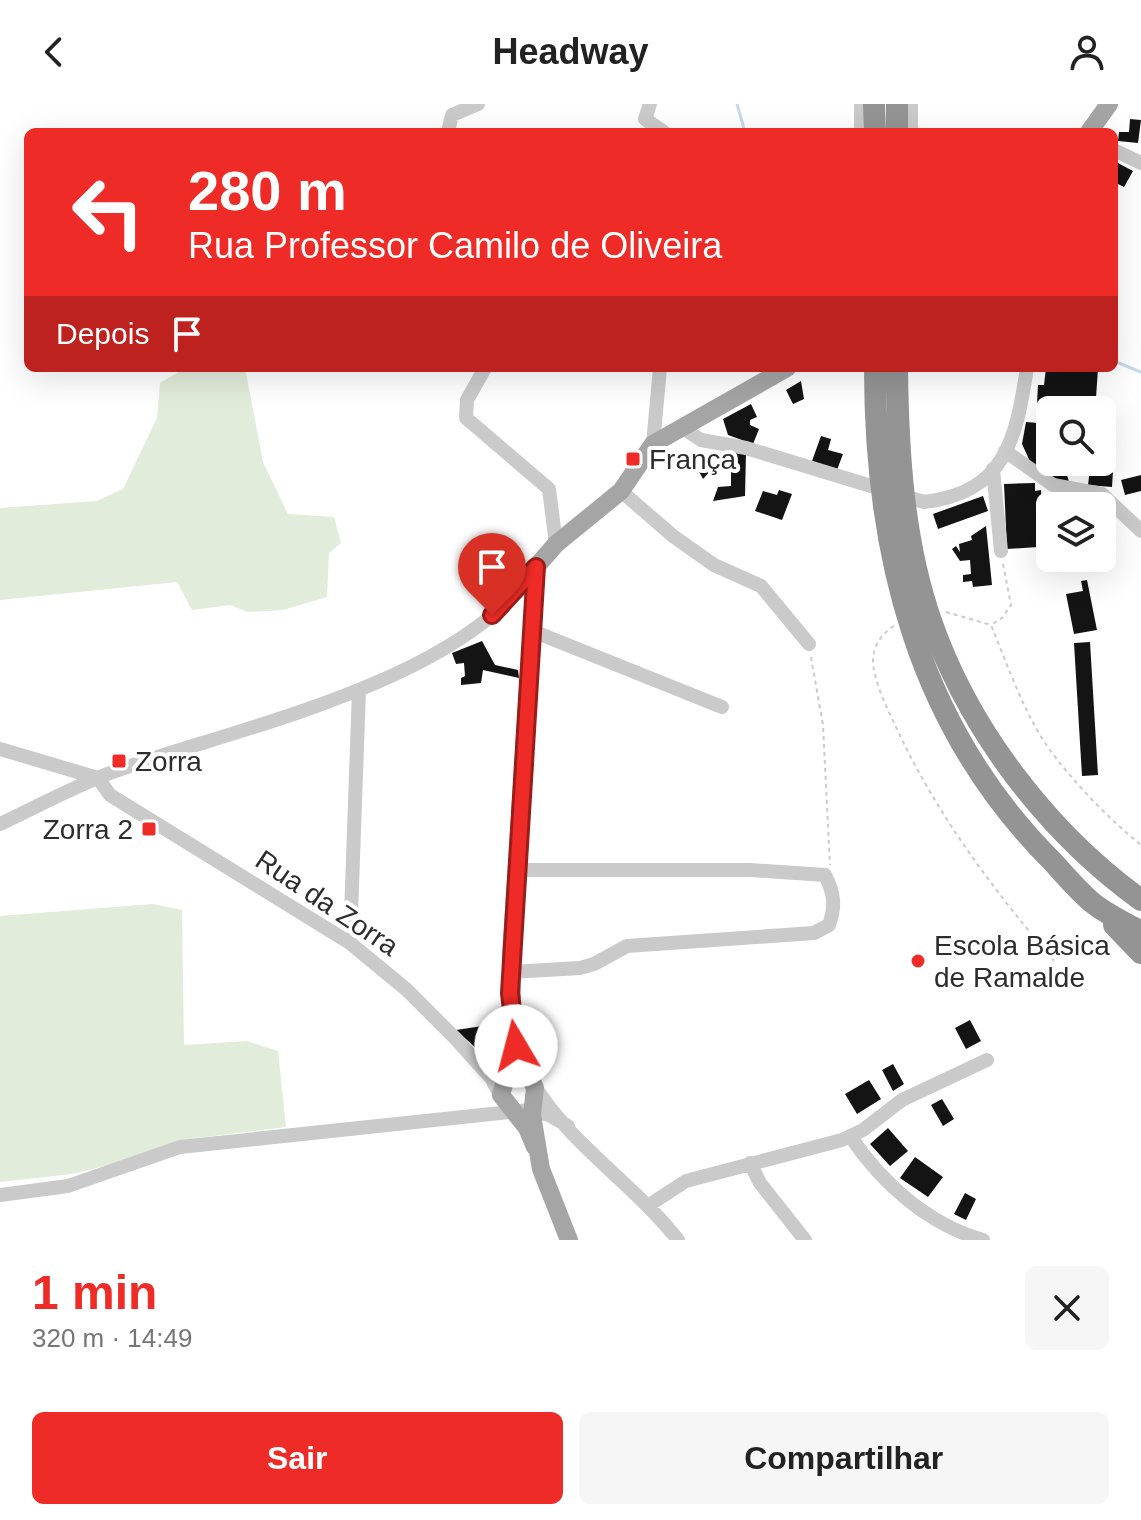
<!DOCTYPE html>
<html lang="pt">
<head>
<meta charset="utf-8">
<style>
	:root { --surface:#fff; --page:#f6f6f6; --text:#222; --muted:#767676; --accent:#ee2b26 }
	body { margin:0; font-family:Arial,sans-serif; background:var(--page); color:var(--text); height:100vh; display:flex; flex-direction:column; font-size:30px; white-space:nowrap }
	* { box-sizing:border-box; margin:0 }
	p { font-size:26px; color:var(--muted) }
	.icon { flex:none; width:44px; height:44px; fill:none; stroke:currentColor; stroke-width:2; stroke-linecap:round; stroke-linejoin:round }
	.map { position:relative; height:1136px; overflow:hidden }
	.details { display:flex; flex-direction:column; background:var(--surface); flex:1 }
	.details>* { flex:none }
	.top-card { position:absolute; left:24px; top:24px; width:1094px; height:244px; border-radius:12px; box-shadow:0 8px 32px #0002; background:#ee2b26; color:#fff; overflow:hidden }
	.tools { position:absolute; left:1036px; top:292px; display:grid; gap:16px }
	.tools a { display:grid; place-items:center; width:80px; height:80px; border-radius:12px; background:var(--surface); box-shadow:0 8px 32px #0002; font-size:40px }
	.pin { position:absolute; display:grid; place-items:center; width:68px; height:68px; color:#fff; margin:-82px -34px; border-radius:50% 50% 50% 0; rotate:-45deg; box-shadow:0 0 8px #0007 }
	.pin .icon { rotate:45deg }
	.me { position:absolute; width:88px; margin:-44px; rotate:352deg; stroke-linejoin:round; filter:drop-shadow(0 0 6px #0008) }
	.turn { display:flex; align-items:center; gap:28px; height:168px; padding:0 32px; font-size:36px }
	.turn .icon { width:104px; height:104px; stroke-width:2.5 }
	.turn b { display:block; font-size:56px; line-height:68px }
	.then { display:flex; align-items:center; height:76px; padding:0 32px; background:#0003; gap:16px; font-size:30px }
	.round { display:grid; place-items:center; flex:none; width:84px; height:84px; border-radius:12px; background:var(--page) }
	.summary { display:flex; align-items:center; justify-content:space-between; height:136px; padding:0 32px }
	h1 { font-size:48px; font-weight:700; line-height:60px; color:var(--accent) }
	.primary-button { display:flex; gap:16px; margin-top:auto; padding:16px 32px }
	.primary-button a { flex:1; height:92px; border-radius:12px; background:var(--accent); color:#fff; font-size:32px; font-weight:700; line-height:92px; text-align:center }
	.primary-button a+a { background:var(--page); color:var(--text) }
	header { display:flex; justify-content:space-between; align-items:center; height:104px; padding:0 32px; background:var(--surface); font-size:36px; font-weight:700 }
	.map>svg:first-child { display:block }
	.green { fill:#e2ecda }
	.lines { fill:none; stroke-linecap:round; stroke-linejoin:round }
	.stream { stroke:#c5daed; stroke-width:3 }
	.building { fill:#141414 }
	.path { stroke:#cacaca; stroke-width:2; stroke-dasharray:4 4; stroke-linecap:butt }
	.minor { stroke:#cacaca; stroke-width:14 }
	.major { stroke:#a5a5a5; stroke-width:18 }
	.highway { stroke:#949494; stroke-width:22 }
	.route-casing { stroke:#9b1c19; stroke-width:20 }
	.route { stroke:#ee2b26; stroke-width:14 }
	.poi-dot { fill:#ee2b26; stroke:#fff; stroke-width:3 }
	.labels { text-anchor:middle; dominant-baseline:central; stroke-width:8; stroke-linejoin:round; paint-order:stroke }
	.poi-label { font-size:28px; fill:#2d2d2d; stroke:#fff; text-anchor:start }
	.street-label { font-size:28px; fill:#2d2d2d; stroke:#fff }
</style>
</head>
<body>
<header><svg class="icon" aria-label="back" viewBox="0 0 24 24"><path d="M15 5l-7 7 7 7"/></svg>Headway<svg class="icon" aria-label="person" viewBox="0 0 24 24"><circle cx="12" cy="8" r="4"/><path d="M4 21q1-7 8-7t8 7"/></svg></header>
<div class="map">
<svg width="1141" height="1136" viewBox="0 0 1141 1136">
	<rect width="100%" height="100%" fill="#fff"/>
	<!-- green -->
	<path class="green" d="M 185,264 L 245,264 L 263,358 L 288,410 L 334,413 L 341,439 L 329,449 L 327,493 L 283,506 L 248,508 L 230,501 L 192,506 L 177,478 L 0,496 L 0,404 L 97,397 L 123,385 L 157,314 L 160,279 Z
		M 153,800 L 182,806 L 184,941 L 247,937 L 278,947 L 286,1023 L 189,1035 L 125,1057 L 72,1070 L 0,1078 L 0,812 Z"/>
	<g class="lines">
		<!-- stream -->
		<path class="stream" d="M 737,0 L 745,28
			M 1114,257 L 1141,268"/>
	</g>
	<!-- building -->
	<path class="building" d="M 1130,15 L 1141,16 L 1138,39 L 1118,37 L 1119,28 L 1129,28 Z
		M 1114,57 L 1133,67 L 1124,83 L 1114,78 Z
		M 1046,264 L 1098,264 L 1096,294 L 1089,293 L 1088,305 L 1037,299 L 1038,281 L 1044,281 Z
		M 801,277 L 804,295 L 793,300 L 786,286 Z
		M 751,300 L 757,313 L 750,316 L 750,321 L 759,325 L 753,340 L 728,331 L 723,315 Z
		M 1026,318 L 1050,320 L 1050,341 L 1044,333 L 1036,335 L 1046,354 L 1050,349 L 1050,358 L 1061,358 L 1058,369 L 1067,371 L 1070,381 L 1033,364 L 1022,340 Z
		M 821,332 L 831,335 L 828,346 L 843,350 L 837,366 L 812,357 Z
		M 713,348 L 746,349 L 745,392 L 713,397 L 718,383 L 731,382 L 731,363 L 714,363 L 703,375 L 694,358 Z
		M 1090,365 L 1113,367 L 1112,383 L 1088,381 Z
		M 1141,371 L 1141,387 L 1125,391 L 1121,376 Z
		M 1035,379 L 1035,387 L 1041,386 L 1043,425 L 1050,425 L 1050,438 L 1038,439 L 1038,443 L 1007,445 L 1004,380 Z
		M 779,386 L 792,390 L 782,416 L 755,407 L 763,387 L 777,391 Z
		M 983,392 L 988,407 L 938,425 L 933,410 Z
		M 986,422 L 992,481 L 973,483 L 972,477 L 963,478 L 963,471 L 971,470 L 970,456 L 960,457 L 952,445 L 956,442 L 960,448 L 959,440 L 972,436 L 971,432 Z
		M 1059,454 L 1083,454 L 1077,467 L 1058,458 Z
		M 1087,476 L 1097,526 L 1074,530 L 1066,490 L 1083,487 L 1081,477 Z
		M 482,537 L 495,561 L 518,566 L 519,574 L 483,566 L 481,579 L 461,581 L 461,574 L 465,572 L 464,559 L 456,560 L 452,549 Z
		M 1090,538 L 1098,671 L 1082,672 L 1074,539 Z
		M 970,916 L 981,937 L 966,945 L 955,924 Z
		M 496,920 L 501,937 L 477,945 L 456,926 Z
		M 893,960 L 904,980 L 893,987 L 882,966 Z
		M 869,976 L 881,995 L 857,1010 L 845,990 Z
		M 942,995 L 954,1015 L 943,1022 L 931,1001 Z
		M 888,1024 L 908,1047 L 890,1062 L 870,1040 Z
		M 915,1053 L 943,1073 L 928,1093 L 900,1074 Z
		M 965,1089 L 976,1095 L 966,1116 L 954,1110 Z"/>
	<g class="lines">
		<!-- path -->
		<path class="path" d="M 1003,460 L 1011,501 L 1002,514 L 991,521 C 1008,562 1024,610 1050,646 C 1075,680 1109,715 1141,741
			M 946,508 L 991,521
			M 894,522 C 882,529 873,542 873,557 C 874,578 886,602 895,621 C 935,708 993,786 1056,859
			M 811,553 L 823,621 L 830,761"/>
		<!-- minor -->
		<path class="minor" d="M 650,0 L 645,15 L 664,28
			M 911,0 L 911,28
			M 448,28 L 452,11 L 478,0
			M 861,28 L 861,0
			M 1114,46 L 1141,59
			M 485,264 L 467,296 L 466,314 L 549,385 L 556,440
			M 681,323 L 701,336 L 746,344 L 924,398 C 1006,389 1016,334 1027,264
			M 653,340 L 660,264
			M 1005,347 L 1053,381 L 1102,390 L 1141,427
			M 993,365 L 1001,447
			M 621,387 L 673,432 L 714,461 L 761,482 L 809,540
			M 530,526 L 722,603
			M 0,645 L 98,674
			M 98,674 L 110,691 L 350,839 L 407,886 L 455,934 L 491,974 L 503,996
			M 0,720 C 36,703 73,683 110,669 C 237,623 458,580 536,464
			M 350,839 L 359,586
			M 511,868 L 580,864 L 594,860 L 627,842 L 814,829 L 829,821 C 836,802 834,789 825,771 L 750,766 L 516,766
			M 534,981 C 571,1041 635,1081 678,1136
			M 850,1032 C 882,1079 927,1120 983,1136
			M 750,1059 L 760,1079 L 805,1136
			M 0,1091 L 68,1082 L 180,1043 L 529,1006 L 549,1011 L 568,1022
			M 649,1101 L 686,1077 L 842,1036 L 863,1026 L 902,996 L 987,956"/>
		<!-- major -->
		<path class="major" d="M 1089,28 L 1109,0
			M 516,942 L 535,984 L 532,1011 L 541,1065 L 569,1136
			M 535,1043 L 527,1024 L 501,991 L 513,949 L 511,852 L 536,463 L 556,440 L 621,387 L 653,340 L 787,264"/>
		<!-- highway -->
		<path class="highway" d="M 874,0 L 875,28
			M 897,0 L 897,28
			M 875,264 C 875,449 917,622 1052,757 C 1065,771 1079,788 1094,800 C 1108,811 1126,819 1141,828
			M 897,264 C 898,349 903,436 931,517 C 969,626 1048,729 1141,796
			M 1114,821 L 1141,849"/>
	</g>
	<g class="lines">
		<defs>
			<path id="route" d="M 492,511 L 536,463 L 510,889 L 516,942"/>
		</defs>
		<!-- route casing -->
		<use href="#route" class="route-casing"/>
		<!-- route -->
		<use href="#route" class="route"/>
	</g>
	<!-- markers -->
	<g class="poi-dot">
		<rect x="625" y="347" width="16" height="16" rx="4"/>
		<rect x="111" y="649" width="16" height="16" rx="4"/>
		<rect x="141" y="717" width="16" height="16" rx="4"/>
		<circle cx="918" cy="857" r="8"/>
	</g>
	<g class="labels">
		<!-- poi labels -->
		<g class="poi-label">
			<text x="649" y="355">França</text>
			<text x="135" y="657">Zorra</text>
			<text x="133" y="725" text-anchor="end">Zorra 2</text>
			<text x="934" y="841">Escola Básica<tspan x="934" dy="32">de Ramalde</tspan></text>
		</g>
		<!-- street labels -->
		<g class="street-label">
			<text transform="translate(327 799) rotate(34)">Rua da Zorra</text>
		</g>
	</g>
</svg>
<div class="tools">
<a><svg class="icon" aria-label="search" viewBox="0 0 24 24"><circle cx="10" cy="10" r="6"/><path d="M15 15l6 6"/></svg></a>
<a><svg class="icon" aria-label="layers" viewBox="0 0 24 24"><path d="M12 4l9 5-9 5-9-5zM3 14l9 5 9-5"/></svg></a>
</div>
<div class="pin" style="left:492px;top:511px;background:#d93025"><svg class="icon" aria-label="arrive" viewBox="0 0 24 24"><path d="M6 21V4h12l-3 4 3 4H6"/></svg></div>
<svg class="me" style="left:516px;top:942px" viewBox="-20 -20 40 40"><circle r="19" fill="#fff"/><path d="M0-13L10 11 0 6-10 11z" fill="#ee2b26"/></svg>
<div class="top-card">
<div class="turn"><svg class="icon" aria-label="left" viewBox="0 0 24 24"><path d="M17 20v-9H6M10 6l-5 5 5 5"/></svg><div><b>280 m</b>Rua Professor Camilo de Oliveira</div></div>
<div class="then">Depois<svg class="icon" aria-label="arrive" viewBox="0 0 24 24"><path d="M6 21V4h12l-3 4 3 4H6"/></svg></div>
</div>
</div>
<section class="details">
<div class="summary"><div><h1>1 min</h1><p>320 m · 14:49</p></div><a class="round"><svg class="icon" aria-label="close" viewBox="0 0 24 24"><path d="M6 6l12 12M18 6L6 18"/></svg></a></div>
<div class="primary-button"><a>Sair</a><a>Compartilhar</a></div>
</section>
</body>
</html>
